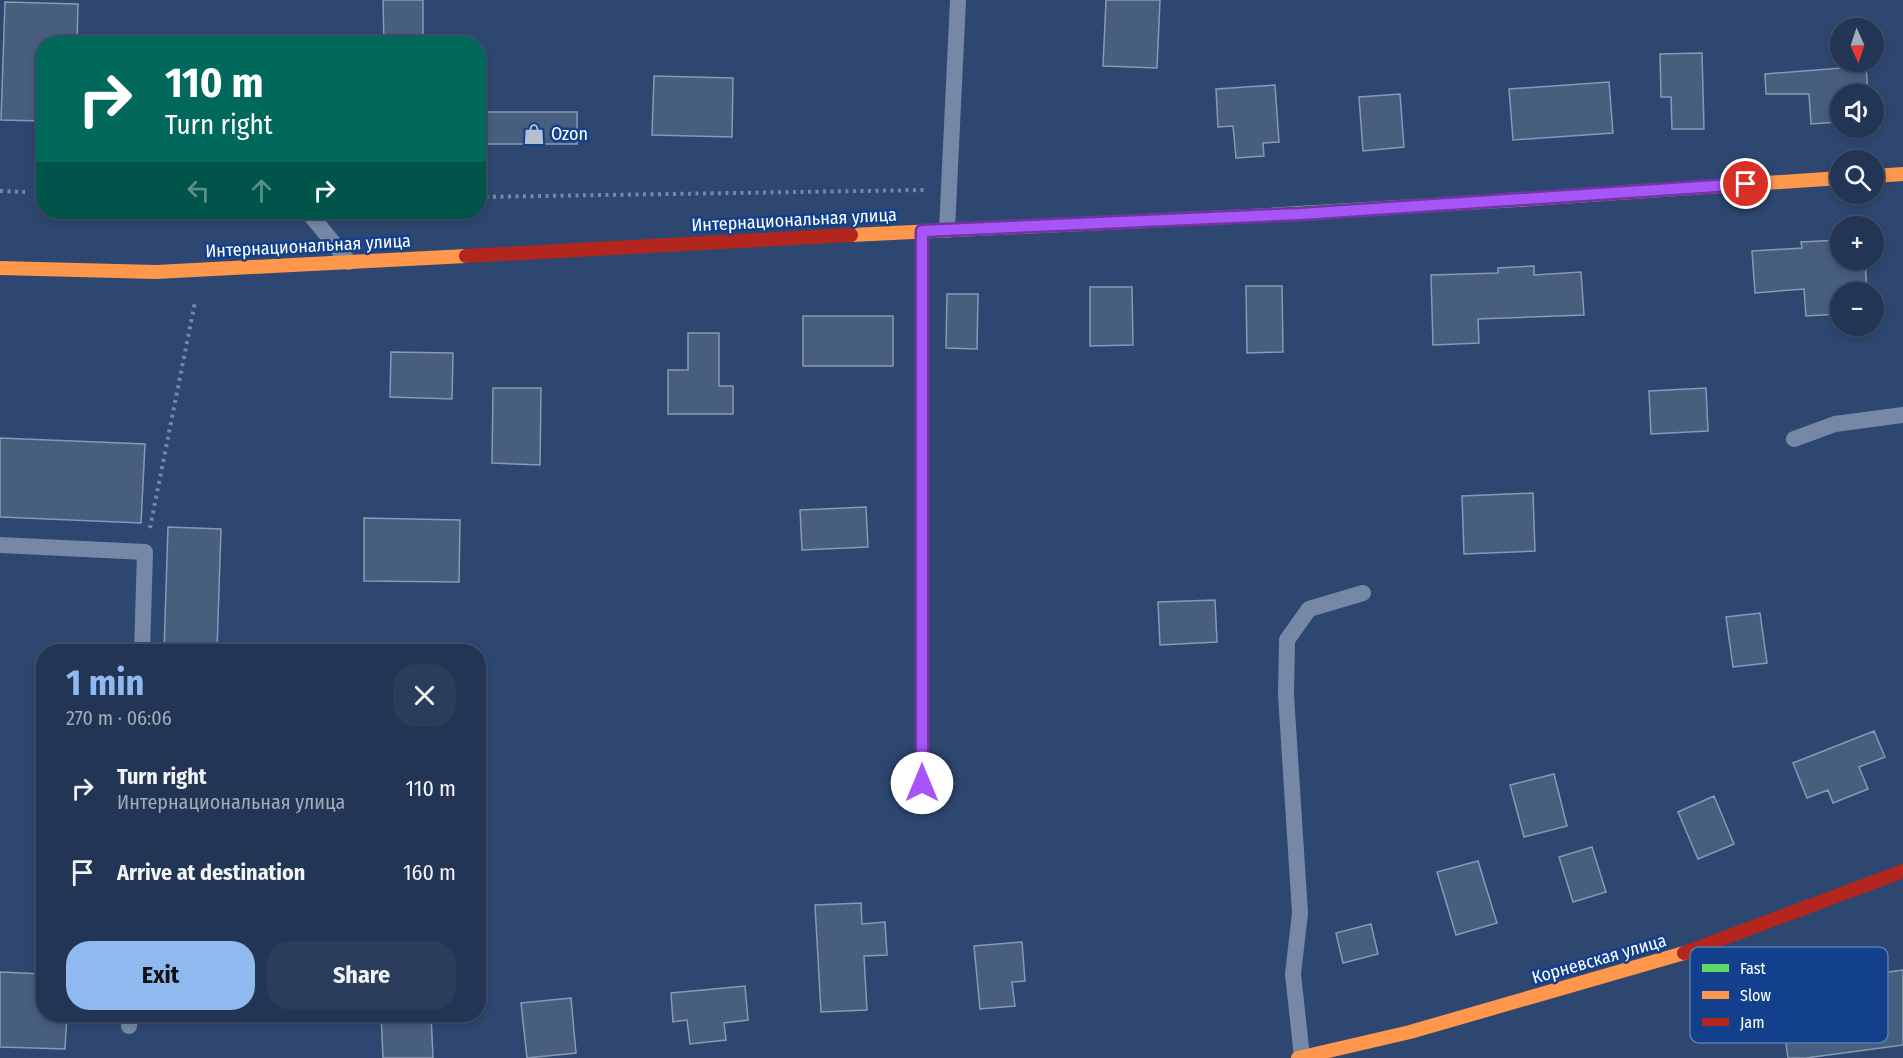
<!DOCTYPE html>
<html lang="en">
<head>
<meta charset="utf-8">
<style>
	:root { --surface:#223554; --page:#2a3d5a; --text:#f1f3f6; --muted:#a2abb8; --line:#3f506b; --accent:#90b9f0 }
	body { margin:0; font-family:"Fira Sans Condensed",sans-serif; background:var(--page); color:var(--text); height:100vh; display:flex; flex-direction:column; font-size:22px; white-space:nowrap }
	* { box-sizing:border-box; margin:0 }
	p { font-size:20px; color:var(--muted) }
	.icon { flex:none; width:33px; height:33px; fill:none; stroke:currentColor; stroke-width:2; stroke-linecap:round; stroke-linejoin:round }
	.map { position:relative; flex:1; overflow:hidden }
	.panel { position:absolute; left:36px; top:644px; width:450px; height:378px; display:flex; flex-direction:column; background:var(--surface); border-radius:24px; box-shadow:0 3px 9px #0003,0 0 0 2px var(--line) }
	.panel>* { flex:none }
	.top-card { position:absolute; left:36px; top:36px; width:450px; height:183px; border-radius:24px; box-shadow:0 3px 9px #0003,0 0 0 2px var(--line); background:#00695c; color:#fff; overflow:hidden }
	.needle { width:39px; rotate:177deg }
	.controls { position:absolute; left:1830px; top:18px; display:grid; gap:12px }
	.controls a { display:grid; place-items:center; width:54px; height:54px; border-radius:50%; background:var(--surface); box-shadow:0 3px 9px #0003,0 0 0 2px var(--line); font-size:30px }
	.pin { position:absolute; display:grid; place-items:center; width:51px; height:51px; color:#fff; margin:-26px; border:3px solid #fff; border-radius:50%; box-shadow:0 2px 6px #0007 }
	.me { position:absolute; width:66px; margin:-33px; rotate:0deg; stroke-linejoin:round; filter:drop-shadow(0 0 4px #0008) }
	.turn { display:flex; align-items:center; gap:21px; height:126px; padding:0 30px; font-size:27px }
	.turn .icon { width:78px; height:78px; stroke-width:2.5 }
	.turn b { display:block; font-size:42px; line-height:51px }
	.lanes { display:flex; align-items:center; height:57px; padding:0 30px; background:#0003; justify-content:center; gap:30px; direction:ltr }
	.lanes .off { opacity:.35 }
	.round { display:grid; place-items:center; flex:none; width:63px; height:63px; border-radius:24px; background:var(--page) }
	.headline { display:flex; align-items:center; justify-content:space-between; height:102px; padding:0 30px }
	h1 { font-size:36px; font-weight:700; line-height:45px; color:var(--accent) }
	.action { display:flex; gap:12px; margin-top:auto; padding:12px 30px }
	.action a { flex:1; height:69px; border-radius:24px; background:var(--accent); color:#111; font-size:24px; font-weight:700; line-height:69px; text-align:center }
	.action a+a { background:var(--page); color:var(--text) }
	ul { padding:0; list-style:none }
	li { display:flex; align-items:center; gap:18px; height:84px; padding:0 30px }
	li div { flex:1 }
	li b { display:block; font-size:22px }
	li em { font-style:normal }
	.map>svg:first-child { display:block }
	.building { fill:#485e7f; stroke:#8999b3; stroke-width:1.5 }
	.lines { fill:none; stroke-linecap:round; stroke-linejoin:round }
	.path { stroke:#7588a5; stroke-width:4; stroke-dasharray:3 4.5; stroke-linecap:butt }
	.lane { stroke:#7588a5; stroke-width:16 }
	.fast { stroke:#63d668; stroke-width:14 }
	.slow { stroke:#ff974d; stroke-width:14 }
	.jam { stroke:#b3261e; stroke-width:14 }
	.route-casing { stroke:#6d37a1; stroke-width:15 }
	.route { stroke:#a855f7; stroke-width:10 }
	.labels { text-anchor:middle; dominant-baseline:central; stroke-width:5; stroke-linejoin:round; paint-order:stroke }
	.poi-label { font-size:18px; fill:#fff; stroke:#12408c; text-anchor:start }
	.street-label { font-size:18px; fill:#fff; stroke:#12408c }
	.key { fill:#12408c; stroke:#5979ae; stroke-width:1.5 }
	.key-label { font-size:16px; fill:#fff }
</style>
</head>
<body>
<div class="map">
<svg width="1903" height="1058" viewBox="0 0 1903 1058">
	<rect width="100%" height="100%" fill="#2e4770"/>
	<!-- building -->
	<path class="building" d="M 383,0 L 423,0 L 423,44 L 384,44 Z
		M 1106,0 L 1160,0 L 1157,68 L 1103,66 Z
		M 5,2 L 78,4 L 77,44 L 44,44 L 44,121 L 1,120 Z
		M 1702,53 L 1704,129 L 1672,129 L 1671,97 L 1661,97 L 1660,54 Z
		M 1866,66 L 1868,94 L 1840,94 L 1840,122 L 1811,124 L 1809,94 L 1766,94 L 1765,74 Z
		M 654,76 L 733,78 L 732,137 L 652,135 Z
		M 1609,82 L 1613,133 L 1513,140 L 1509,89 Z
		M 1275,85 L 1279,142 L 1263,143 L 1264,156 L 1236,158 L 1233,126 L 1218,127 L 1216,89 Z
		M 1400,94 L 1404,147 L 1363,151 L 1359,97 Z
		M 478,112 L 577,112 L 577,144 L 478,144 Z
		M 1840,240 L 1840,260 L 1865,260 L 1867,292 L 1840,292 L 1840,314 L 1806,316 L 1804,289 L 1755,293 L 1752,251 L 1802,248 L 1801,242 Z
		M 1534,266 L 1534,275 L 1581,272 L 1584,315 L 1478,319 L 1479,343 L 1433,345 L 1431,275 L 1498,273 L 1498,268 Z
		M 1246,286 L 1282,286 L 1283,352 L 1247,353 Z
		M 1090,287 L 1132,287 L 1133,345 L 1090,346 Z
		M 947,294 L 978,294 L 977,349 L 946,348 Z
		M 803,316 L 893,316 L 893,366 L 803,366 Z
		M 688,333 L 719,333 L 719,386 L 733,386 L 733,414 L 668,414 L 668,370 L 688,370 Z
		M 391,352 L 453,353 L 452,399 L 390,397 Z
		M 493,388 L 541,388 L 540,465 L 492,463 Z
		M 1706,388 L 1708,431 L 1651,434 L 1649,391 Z
		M 0,438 L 145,444 L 141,523 L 0,517 Z
		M 1533,493 L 1535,551 L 1464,554 L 1462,496 Z
		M 866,507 L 868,547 L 802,550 L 800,510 Z
		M 364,518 L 460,520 L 459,582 L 364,581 Z
		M 168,527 L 221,529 L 217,651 L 164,651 Z
		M 1215,600 L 1217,642 L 1160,645 L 1158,602 Z
		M 1760,613 L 1767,663 L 1733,667 L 1726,617 Z
		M 1874,731 L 1885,757 L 1859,767 L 1868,789 L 1833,803 L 1828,790 L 1807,798 L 1793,763 Z
		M 1554,774 L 1567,826 L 1524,837 L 1510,785 Z
		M 1714,796 L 1734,844 L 1698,859 L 1678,812 Z
		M 1592,847 L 1606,892 L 1573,902 L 1559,857 Z
		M 1478,861 L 1497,923 L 1456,935 L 1437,872 Z
		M 861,903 L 862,924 L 885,922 L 887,955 L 864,956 L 867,1010 L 821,1012 L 815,905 Z
		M 1371,924 L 1378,954 L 1343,963 L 1336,933 Z
		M 1022,942 L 1025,981 L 1012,982 L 1015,1006 L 980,1009 L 974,946 Z
		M 1903,970 L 1903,1045 L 1806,1058 L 1788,1058 L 1778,987 Z
		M 0,972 L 44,974 L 44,1014 L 67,1014 L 65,1049 L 0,1047 Z
		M 745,986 L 748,1020 L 724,1023 L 726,1040 L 690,1044 L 687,1020 L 673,1022 L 671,993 Z
		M 571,998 L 576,1053 L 527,1058 L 521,1003 Z
		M 381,1014 L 431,1014 L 433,1058 L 383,1058 Z"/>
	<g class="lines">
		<!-- path -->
		<path class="path" d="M 0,191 L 25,192
			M 478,197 L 925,190
			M 150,528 L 195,302"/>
		<!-- lane -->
		<path class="lane" d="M 43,173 L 44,173
			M 308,212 L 349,262
			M 947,230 L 958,0
			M 1794,439 L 1835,424 L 1903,415
			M 0,545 L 145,552 L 142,651
			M 129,1026 L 130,1014
			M 1302,1057 L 1293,974 L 1300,913 L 1286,695 L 1287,640 L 1309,609 L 1363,593"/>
		<!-- fast -->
		<path class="fast" d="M 1250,216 L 1517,200
			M 922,231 L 922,660"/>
		<!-- slow -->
		<path class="slow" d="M 1874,176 L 1903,174
			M 1517,200 L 1840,178
			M 851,235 L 1250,216
			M 0,268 L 156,272 L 466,256
			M 922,660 L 922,783
			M 1298,1058 L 1410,1032 L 1684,953"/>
		<!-- jam -->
		<path class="jam" d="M 466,256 L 851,235
			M 1684,953 L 1903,871"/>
	</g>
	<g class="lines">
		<defs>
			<path id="route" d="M 922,783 L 922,231 L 1300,214 L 1746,184"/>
		</defs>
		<!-- route casing -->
		<use href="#route" class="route-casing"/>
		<!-- route -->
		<use href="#route" class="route"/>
	</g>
	<!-- icons -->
	<defs>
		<symbol id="shop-bare" viewBox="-9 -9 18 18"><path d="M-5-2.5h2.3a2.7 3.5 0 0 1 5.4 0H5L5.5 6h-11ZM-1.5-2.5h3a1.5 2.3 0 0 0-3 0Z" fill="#b6bfcd" stroke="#12408c" stroke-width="2.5" paint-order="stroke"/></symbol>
	</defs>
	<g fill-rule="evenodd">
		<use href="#shop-bare" x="519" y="119" width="30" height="30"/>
	</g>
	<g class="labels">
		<!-- poi labels -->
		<g class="poi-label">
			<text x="551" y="134">Ozon</text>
		</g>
		<!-- street labels -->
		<g class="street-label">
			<text transform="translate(794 220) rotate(-3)">Интернациональная улица</text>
			<text transform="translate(308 246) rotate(-3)">Интернациональная улица</text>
			<text transform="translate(1599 959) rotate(-16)">Корневская улица</text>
		</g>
	</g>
	<!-- legend -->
	<rect x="1690" y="947" width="198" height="96" rx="9" class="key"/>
	<rect x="1702" y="964" width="27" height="8" fill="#63d668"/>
	<rect x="1702" y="991" width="27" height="8" fill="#ff974d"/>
	<rect x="1702" y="1018" width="27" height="8" fill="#b3261e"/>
	<g class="key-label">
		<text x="1740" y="974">Fast</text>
		<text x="1740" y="1001">Slow</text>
		<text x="1740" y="1028">Jam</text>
	</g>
</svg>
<div class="controls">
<a><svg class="needle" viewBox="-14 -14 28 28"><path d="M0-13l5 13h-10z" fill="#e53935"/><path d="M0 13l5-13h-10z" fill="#a2abb8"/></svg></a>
<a><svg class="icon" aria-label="sound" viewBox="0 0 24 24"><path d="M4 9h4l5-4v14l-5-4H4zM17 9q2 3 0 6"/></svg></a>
<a><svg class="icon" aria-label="search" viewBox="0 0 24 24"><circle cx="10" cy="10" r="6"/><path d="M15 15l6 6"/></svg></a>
<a>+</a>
<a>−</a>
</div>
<div class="pin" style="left:1746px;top:184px;background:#d93025"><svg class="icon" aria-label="arrive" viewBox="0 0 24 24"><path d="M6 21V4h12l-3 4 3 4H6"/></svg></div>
<svg class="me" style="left:922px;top:783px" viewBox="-20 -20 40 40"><circle r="19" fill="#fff"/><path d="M0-13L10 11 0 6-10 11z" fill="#a855f7"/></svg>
<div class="top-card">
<div class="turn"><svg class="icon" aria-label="right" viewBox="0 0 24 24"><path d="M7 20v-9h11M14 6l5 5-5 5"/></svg><div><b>110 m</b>Turn right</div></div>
<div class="lanes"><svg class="icon off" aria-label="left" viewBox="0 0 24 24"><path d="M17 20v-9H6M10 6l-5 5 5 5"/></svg><svg class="icon off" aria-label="ahead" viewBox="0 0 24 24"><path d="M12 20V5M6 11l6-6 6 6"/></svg><svg class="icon" aria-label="right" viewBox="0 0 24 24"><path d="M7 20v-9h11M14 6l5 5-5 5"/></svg></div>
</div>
<section class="panel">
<div class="headline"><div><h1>1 min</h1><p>270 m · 06:06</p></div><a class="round"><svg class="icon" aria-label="close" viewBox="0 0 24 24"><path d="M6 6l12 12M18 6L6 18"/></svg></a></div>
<ul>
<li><svg class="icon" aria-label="right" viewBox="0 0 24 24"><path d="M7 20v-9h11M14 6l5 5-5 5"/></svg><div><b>Turn right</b><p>Интернациональная улица</p></div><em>110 m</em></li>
<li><svg class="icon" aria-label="arrive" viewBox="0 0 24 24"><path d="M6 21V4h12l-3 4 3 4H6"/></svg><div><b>Arrive at destination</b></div><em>160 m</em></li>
</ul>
<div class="action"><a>Exit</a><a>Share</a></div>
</section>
</div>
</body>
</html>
